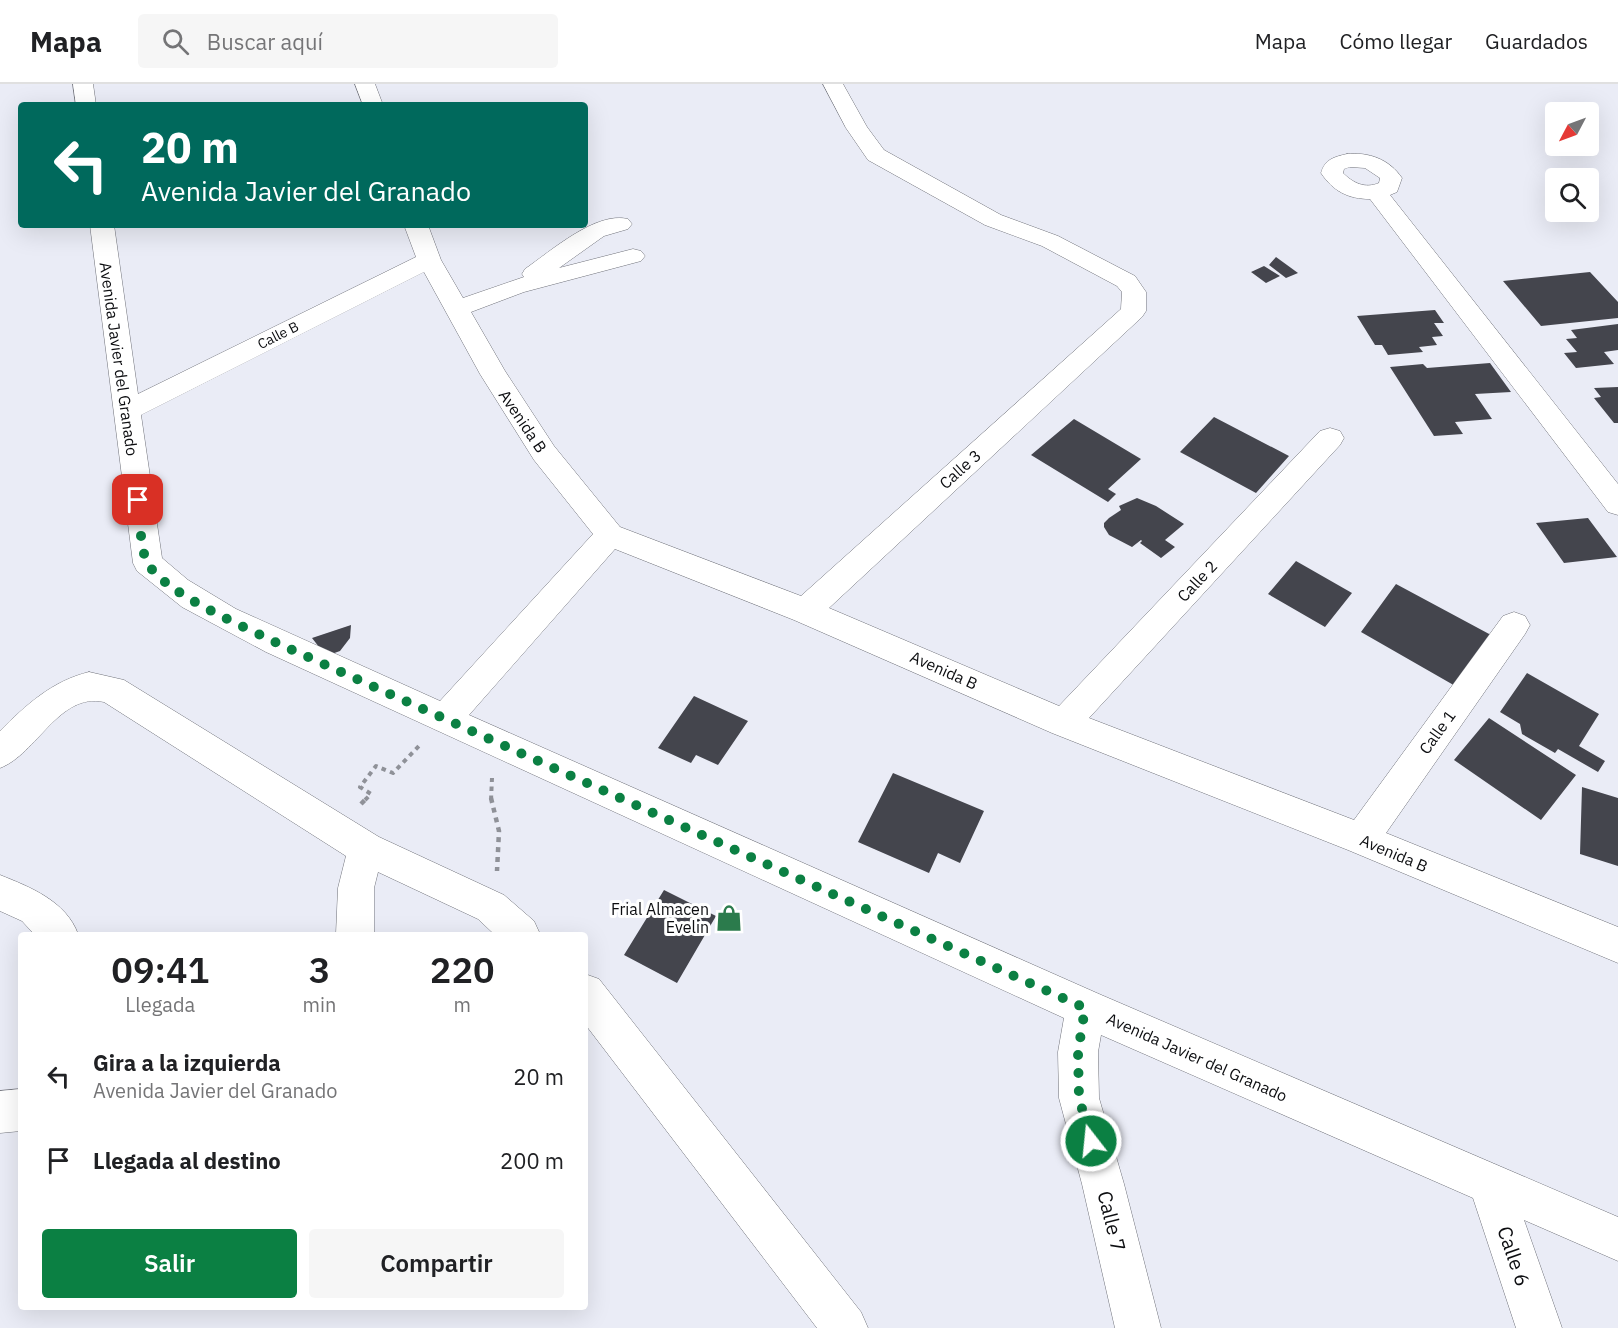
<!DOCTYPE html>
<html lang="es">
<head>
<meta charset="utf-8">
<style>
	:root { --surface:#fff; --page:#f6f6f6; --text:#202124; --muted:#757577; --line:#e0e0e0; --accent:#0b8043 }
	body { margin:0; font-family:"IBM Plex Sans",sans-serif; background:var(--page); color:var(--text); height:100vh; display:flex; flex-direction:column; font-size:22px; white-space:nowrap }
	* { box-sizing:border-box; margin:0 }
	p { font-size:20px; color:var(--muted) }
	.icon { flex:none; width:33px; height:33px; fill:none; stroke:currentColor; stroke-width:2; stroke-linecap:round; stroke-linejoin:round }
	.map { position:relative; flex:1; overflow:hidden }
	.panel { position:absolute; left:18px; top:848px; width:570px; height:378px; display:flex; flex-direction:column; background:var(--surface); border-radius:6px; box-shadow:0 6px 24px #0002 }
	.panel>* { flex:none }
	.guide { position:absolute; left:18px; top:18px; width:570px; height:126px; border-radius:6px; box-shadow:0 6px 24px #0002; background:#00695c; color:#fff; overflow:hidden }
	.needle { width:39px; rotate:229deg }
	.controls { position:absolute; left:1545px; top:18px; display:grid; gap:12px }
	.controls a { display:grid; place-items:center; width:54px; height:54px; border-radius:6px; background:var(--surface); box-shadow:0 6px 24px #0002; font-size:30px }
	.pin { position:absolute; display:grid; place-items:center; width:51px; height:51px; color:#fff; margin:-26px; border-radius:12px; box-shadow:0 3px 9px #0006 }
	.me { position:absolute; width:66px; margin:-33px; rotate:344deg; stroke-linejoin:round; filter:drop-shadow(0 0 4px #0008) }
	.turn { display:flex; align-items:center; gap:21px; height:126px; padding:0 24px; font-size:27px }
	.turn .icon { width:78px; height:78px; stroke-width:2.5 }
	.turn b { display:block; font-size:42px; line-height:51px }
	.eta { display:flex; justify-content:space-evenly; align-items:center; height:102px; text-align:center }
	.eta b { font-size:36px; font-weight:600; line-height:42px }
	.primary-button { display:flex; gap:12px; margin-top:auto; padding:12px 24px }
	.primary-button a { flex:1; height:69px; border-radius:6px; background:var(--accent); color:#fff; font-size:24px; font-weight:600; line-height:69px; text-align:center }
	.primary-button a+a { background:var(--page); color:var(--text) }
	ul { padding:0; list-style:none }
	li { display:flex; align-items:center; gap:18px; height:84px; padding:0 24px }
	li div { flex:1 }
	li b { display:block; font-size:22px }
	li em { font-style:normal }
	header { display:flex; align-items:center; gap:36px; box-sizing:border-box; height:84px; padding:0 30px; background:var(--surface); border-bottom:2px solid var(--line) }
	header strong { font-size:28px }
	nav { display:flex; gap:33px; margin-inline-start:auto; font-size:21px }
	.search { width:420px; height:54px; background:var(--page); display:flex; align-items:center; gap:15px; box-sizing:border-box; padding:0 21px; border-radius:6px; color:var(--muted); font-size:22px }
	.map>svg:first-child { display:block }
	.building { fill:#44454d }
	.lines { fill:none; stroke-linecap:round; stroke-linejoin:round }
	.minor-casing { stroke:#70727a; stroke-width:1 }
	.path-far1 { stroke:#8f9198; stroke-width:4; stroke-dasharray:4.5 4.5; stroke-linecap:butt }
	.path { stroke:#8f9198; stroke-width:4.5; stroke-dasharray:5 5; stroke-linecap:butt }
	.minor { fill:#fff; fill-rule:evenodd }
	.route { stroke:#0b8043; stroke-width:10; stroke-dasharray:0 18 }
	.labels { text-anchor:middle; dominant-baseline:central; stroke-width:6; stroke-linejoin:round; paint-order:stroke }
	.far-street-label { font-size:14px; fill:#0c0d10; stroke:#fff }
	.street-label { font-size:16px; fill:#0c0d10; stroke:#fff }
	.poi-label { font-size:16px; fill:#0c0d10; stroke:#fff; text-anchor:end }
	.near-street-label { font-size:20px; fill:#0c0d10; stroke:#fff }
</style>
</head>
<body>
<header>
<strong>Mapa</strong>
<div class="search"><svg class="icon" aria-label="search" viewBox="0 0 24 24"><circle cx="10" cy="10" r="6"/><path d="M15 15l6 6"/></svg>Buscar aquí</div>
<nav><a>Mapa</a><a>Cómo llegar</a><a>Guardados</a></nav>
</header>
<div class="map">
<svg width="1618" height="1244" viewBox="0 0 1618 1244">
	<rect width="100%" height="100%" fill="#eaecf6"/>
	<!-- building -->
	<path class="building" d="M 1276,173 L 1298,189 L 1286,194 L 1269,181 Z
		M 1264,182 L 1280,192 L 1266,199 L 1251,188 Z
		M 1590,188 L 1618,218 L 1618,234 L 1541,242 L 1503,197 Z
		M 1435,226 L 1444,239 L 1434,239 L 1443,252 L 1432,253 L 1437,261 L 1419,263 L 1423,268 L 1388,271 L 1382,261 L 1375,261 L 1357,232 Z
		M 1618,240 L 1618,266 L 1604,268 L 1614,280 L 1576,284 L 1564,269 L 1577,268 L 1566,255 L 1577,254 L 1571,246 Z
		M 1490,279 L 1511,308 L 1475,310 L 1492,335 L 1455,338 L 1463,350 L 1434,352 L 1390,283 L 1423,280 L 1427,284 Z
		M 1618,303 L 1618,339 L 1614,339 L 1594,314 L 1601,313 L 1594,304 Z
		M 1214,333 L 1289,372 L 1256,409 L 1180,368 Z
		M 1074,335 L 1141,375 L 1108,405 L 1116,410 L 1108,418 L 1031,371 Z
		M 1137,414 L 1156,422 L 1184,440 L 1165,456 L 1175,463 L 1161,474 L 1140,459 L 1142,457 L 1141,456 L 1132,463 L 1109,451 L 1104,443 L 1104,439 L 1109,434 L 1121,426 L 1119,422 Z
		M 1588,434 L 1617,473 L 1564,479 L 1536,439 Z
		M 1296,477 L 1352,509 L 1325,543 L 1268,510 Z
		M 1396,500 L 1491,551 L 1457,603 L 1361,548 Z
		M 351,541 L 350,554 L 340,567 L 326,572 L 312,554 Z
		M 1527,589 L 1599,630 L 1579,662 L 1605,677 L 1598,688 L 1558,665 L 1555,669 L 1522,650 L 1520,640 L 1500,628 Z
		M 694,612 L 748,637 L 718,681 L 696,671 L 691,679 L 658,664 Z
		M 1489,634 L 1576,691 L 1541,736 L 1454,676 Z
		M 893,689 L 984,727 L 960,779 L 938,769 L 929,789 L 858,758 Z
		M 1582,703 L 1618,714 L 1618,782 L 1580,770 Z
		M 664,806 L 716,832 L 677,899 L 624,871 Z"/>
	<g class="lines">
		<defs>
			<path id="minor" d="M 73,0 L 93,0 L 96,21 L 76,21 Z
				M 355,0 L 375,0 L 383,21 L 363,21 Z
				M 823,0 L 843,0 L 867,43 L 884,66 L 1001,131 L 1058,152 L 1135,192 L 1146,208 L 1146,227 L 1142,233 L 829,524 L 1059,622 L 1320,347 L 1330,344 L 1340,347 L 1344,354 L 1340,361 L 1089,634 L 1354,736 L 1503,532 L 1514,528 L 1525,532 L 1530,541 L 1525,550 L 1386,749 L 1618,843 L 1618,879 L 1348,766 L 1052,649 L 794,536 L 615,465 L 469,631 L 1099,910 L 1618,1133 L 1618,1177 L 1524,1136 L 1562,1244 L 1516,1244 L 1473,1114 L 1101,951 L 1098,968 L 1099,1014 L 1124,1100 L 1161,1244 L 1115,1244 L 1082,1100 L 1059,1014 L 1058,968 L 1064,934 L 266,568 L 182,523 L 137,487 L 133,479 L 90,141 L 114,141 L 138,310 L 416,173 L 404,141 L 428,141 L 441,176 L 463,214 L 524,193 L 522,190 L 525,185 C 551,167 596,127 628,135 L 632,140 L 628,145 L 604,152 L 559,184 L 633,165 L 641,167 L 645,172 L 641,177 L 524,208 L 471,228 L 505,287 L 554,362 L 620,443 L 801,512 L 1121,225 L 1122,208 L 1117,202 L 1042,162 L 985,141 L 868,76 L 846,44 ZM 424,188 L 480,290 L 534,376 L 593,450 L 440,617 L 236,525 L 188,496 L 162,474 L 141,331 Z
				M 1347,70 C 1369,68 1389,75 1402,94 L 1397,108 L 1390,111 L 1618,400 L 1618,431 L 1608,428 L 1370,115 C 1348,115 1333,107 1321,89 C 1325,75 1334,73 1347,70 ZM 1350,83 L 1365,84 L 1380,94 L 1379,99 C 1365,105 1353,99 1343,89 L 1344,85 Z
				M 89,588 L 124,596 L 379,753 L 504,811 L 534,837 L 540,850 L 494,850 L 478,835 L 378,788 L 374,804 L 374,850 L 336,850 L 338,804 L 346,772 L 104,618 C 59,608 37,670 0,684 L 0,647 C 26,621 52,597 89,588 Z
				M 0,791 C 30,803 66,817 78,850 L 34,850 L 22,837 L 0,827 Z
				M 585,890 L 599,895 L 861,1228 L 868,1244 L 817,1244 L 585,940 Z
				M 21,1005 L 21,1047 L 0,1049 L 0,1007 Z"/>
		</defs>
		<!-- minor casing -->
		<use href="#minor" class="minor-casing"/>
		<!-- path-far1 -->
		<path class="path-far1" d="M 365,716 L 371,710 L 360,703 L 376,682 L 393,689 L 419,662
			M 491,716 L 492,694"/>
		<!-- path -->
		<path class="path" d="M 491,714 L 499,747 L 497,787
			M 361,720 L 367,714"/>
		<!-- minor -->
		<use href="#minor" class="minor"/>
	</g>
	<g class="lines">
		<!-- route -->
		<path class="route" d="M 138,416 C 140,433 140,467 148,480 C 166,510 245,543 277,559 L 1085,924 L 1078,968 L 1079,1014 L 1091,1057"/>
	</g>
	<!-- icons -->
	<defs>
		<symbol id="shop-bare" viewBox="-9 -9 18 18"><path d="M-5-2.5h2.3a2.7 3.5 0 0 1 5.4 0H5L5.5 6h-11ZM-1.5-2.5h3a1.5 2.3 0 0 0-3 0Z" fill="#2b7b4c" stroke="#fff" stroke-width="2.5" paint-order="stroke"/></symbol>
	</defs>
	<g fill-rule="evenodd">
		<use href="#shop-bare" x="710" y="815" width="38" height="38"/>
	</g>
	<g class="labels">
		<!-- far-street labels -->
		<g class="far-street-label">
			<text transform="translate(278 251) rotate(-27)">Calle B</text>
		</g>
		<!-- street labels -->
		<g class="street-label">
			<text transform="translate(119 275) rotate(82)">Avenida Javier del Granado</text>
			<text transform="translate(523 337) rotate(56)">Avenida B</text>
			<text transform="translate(960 385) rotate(-42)">Calle 3</text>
			<text transform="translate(1197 497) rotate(-47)">Calle 2</text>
			<text transform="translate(944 586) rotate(24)">Avenida B</text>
			<text transform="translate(1437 648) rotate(-54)">Calle 1</text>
			<text transform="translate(1394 769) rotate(23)">Avenida B</text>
			<text transform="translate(1197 973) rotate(24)">Avenida Javier del Granado</text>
		</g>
		<!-- poi labels -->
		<g class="poi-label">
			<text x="709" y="825">Frial Almacen<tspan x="709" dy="18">Evelin</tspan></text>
		</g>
		<!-- near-street labels -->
		<g class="near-street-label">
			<text transform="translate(1112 1137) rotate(76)">Calle 7</text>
			<text transform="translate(1514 1172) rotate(71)">Calle 6</text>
		</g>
	</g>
</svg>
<div class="controls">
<a><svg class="needle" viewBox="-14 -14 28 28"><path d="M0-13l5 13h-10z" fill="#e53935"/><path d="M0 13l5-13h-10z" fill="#757577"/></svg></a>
<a><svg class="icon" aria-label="search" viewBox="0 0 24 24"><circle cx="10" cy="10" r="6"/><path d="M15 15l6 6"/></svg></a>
</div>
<div class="pin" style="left:138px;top:416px;background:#d93025"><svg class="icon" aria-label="arrive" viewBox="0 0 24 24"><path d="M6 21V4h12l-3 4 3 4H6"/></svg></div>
<svg class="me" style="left:1091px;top:1057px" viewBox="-20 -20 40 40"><circle r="17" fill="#0b8043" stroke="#fff" stroke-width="3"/><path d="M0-11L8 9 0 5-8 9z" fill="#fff"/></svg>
<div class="guide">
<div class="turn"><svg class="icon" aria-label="left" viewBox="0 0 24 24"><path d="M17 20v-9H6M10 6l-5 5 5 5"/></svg><div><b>20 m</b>Avenida Javier del Granado</div></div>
</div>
<section class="panel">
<div class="eta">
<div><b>09:41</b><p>Llegada</p></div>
<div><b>3</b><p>min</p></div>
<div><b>220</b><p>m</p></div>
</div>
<ul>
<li><svg class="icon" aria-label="left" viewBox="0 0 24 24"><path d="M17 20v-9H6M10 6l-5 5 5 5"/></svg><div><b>Gira a la izquierda</b><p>Avenida Javier del Granado</p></div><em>20 m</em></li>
<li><svg class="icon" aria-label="arrive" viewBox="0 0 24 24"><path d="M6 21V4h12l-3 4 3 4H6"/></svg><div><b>Llegada al destino</b></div><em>200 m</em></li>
</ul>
<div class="primary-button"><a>Salir</a><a>Compartir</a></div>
</section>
</div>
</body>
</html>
